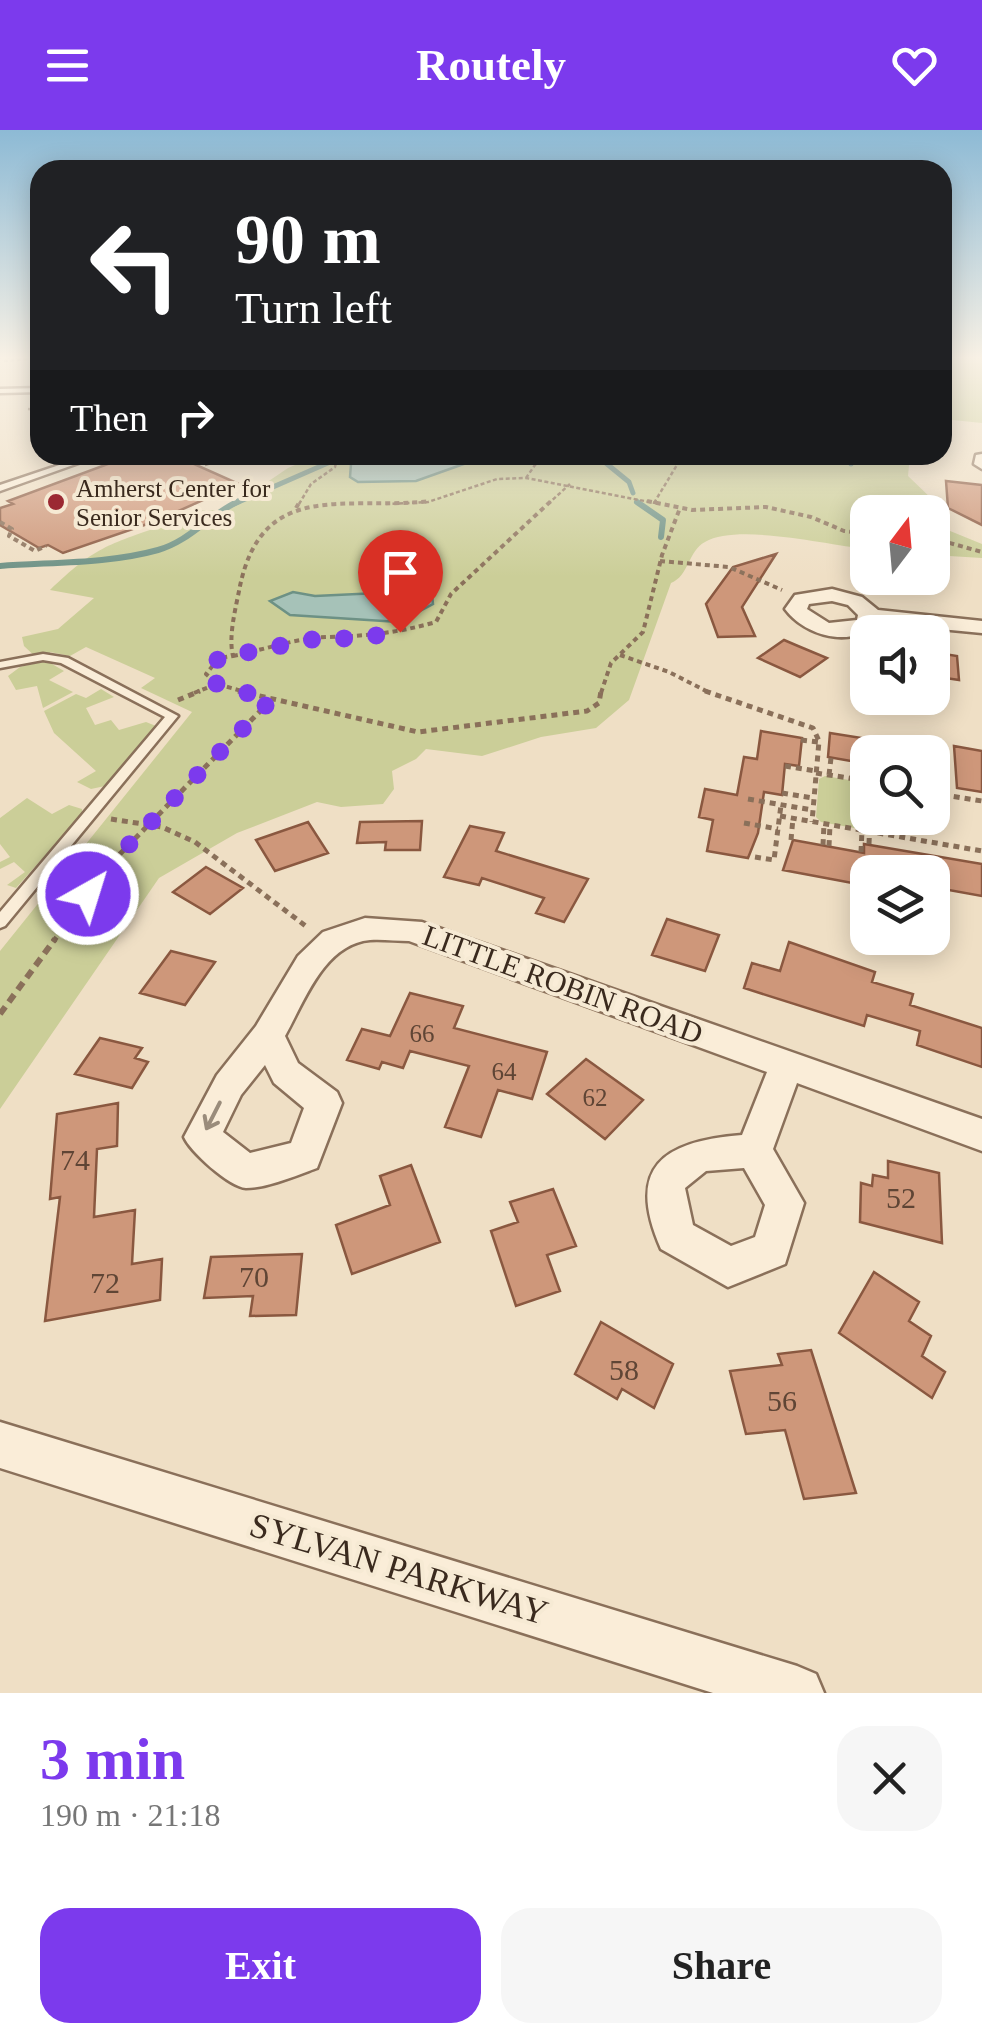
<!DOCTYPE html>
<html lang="en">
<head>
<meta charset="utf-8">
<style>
	:root { --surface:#fff; --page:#f6f6f6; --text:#222; --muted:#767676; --accent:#7c3aed }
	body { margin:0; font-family:Georgia,serif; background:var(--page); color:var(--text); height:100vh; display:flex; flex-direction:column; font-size:38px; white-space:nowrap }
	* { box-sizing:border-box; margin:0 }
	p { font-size:32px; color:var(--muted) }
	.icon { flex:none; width:55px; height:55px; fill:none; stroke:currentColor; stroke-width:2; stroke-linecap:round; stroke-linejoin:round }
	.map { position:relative; height:1563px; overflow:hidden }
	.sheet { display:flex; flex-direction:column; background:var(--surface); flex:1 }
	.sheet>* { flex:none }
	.banner { position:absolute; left:30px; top:30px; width:922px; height:305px; border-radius:30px; box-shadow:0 5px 25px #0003; background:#202124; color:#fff; overflow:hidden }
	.needle { width:65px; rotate:16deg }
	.fabs { position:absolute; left:850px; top:365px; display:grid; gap:20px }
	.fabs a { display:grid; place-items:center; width:100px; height:100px; border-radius:20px; background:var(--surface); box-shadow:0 5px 25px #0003; font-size:50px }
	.pin { position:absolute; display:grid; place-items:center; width:85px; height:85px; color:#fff; margin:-102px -42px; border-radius:50% 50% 50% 0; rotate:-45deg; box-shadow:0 0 10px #0007 }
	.pin .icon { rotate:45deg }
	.me { position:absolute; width:110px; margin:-55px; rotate:39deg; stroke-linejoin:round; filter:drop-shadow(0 0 8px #0008) }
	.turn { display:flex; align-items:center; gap:35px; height:210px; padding:0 40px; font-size:45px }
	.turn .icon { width:130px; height:130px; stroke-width:2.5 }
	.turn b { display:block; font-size:70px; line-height:85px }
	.then { display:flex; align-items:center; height:95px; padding:0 40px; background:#0003; gap:20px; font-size:38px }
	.round { display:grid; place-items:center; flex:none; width:105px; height:105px; border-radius:30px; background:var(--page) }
	.headline { display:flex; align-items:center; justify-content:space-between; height:170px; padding:0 40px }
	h1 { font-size:60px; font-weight:700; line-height:75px; color:var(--accent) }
	.primary-button { display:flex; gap:20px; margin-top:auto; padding:20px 40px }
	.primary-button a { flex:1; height:115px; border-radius:30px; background:var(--accent); color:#fff; font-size:40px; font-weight:700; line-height:115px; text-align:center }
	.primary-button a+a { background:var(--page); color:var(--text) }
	header { display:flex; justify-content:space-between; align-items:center; height:130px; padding:0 40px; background:var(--accent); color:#fff; font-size:45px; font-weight:700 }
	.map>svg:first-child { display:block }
	.green { fill:#cbce98 }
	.water { fill:#a6c2b8; stroke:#6d9185; stroke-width:2.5 }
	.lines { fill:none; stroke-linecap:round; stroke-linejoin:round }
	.stream-far1 { stroke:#6d9185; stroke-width:5 }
	.stream { stroke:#6d9185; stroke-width:6 }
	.building { fill:#ce977a; stroke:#8a5840; stroke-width:2.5 }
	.lane-casing { stroke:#8a705a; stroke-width:5 }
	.street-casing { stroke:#8a705a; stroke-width:5 }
	.path-far3 { stroke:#8a705a; stroke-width:2.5; stroke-dasharray:4 2.5; stroke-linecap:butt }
	.path-far2 { stroke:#8a705a; stroke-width:4; stroke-dasharray:5 4; stroke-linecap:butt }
	.path-far1 { stroke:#8a705a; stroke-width:5; stroke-dasharray:6 5; stroke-linecap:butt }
	.path { stroke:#8a705a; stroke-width:6; stroke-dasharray:9 6; stroke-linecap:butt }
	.lane { fill:#faedd8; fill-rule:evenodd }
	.street { fill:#faedd8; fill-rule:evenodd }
	.oneway { stroke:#9a8c7b }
	.route { stroke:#7c3aed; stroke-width:18; stroke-dasharray:0 32.4 }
	.poi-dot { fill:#9b2932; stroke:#f6ead4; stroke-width:4 }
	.labels { text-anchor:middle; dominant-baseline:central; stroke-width:8; stroke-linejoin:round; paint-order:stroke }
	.far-poi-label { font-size:25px; fill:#3a2a1e; stroke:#f6ead4; text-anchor:start }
	.number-label { font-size:25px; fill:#5f4535 }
	.street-label { font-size:30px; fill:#3a2a1e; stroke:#f6ead4 }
	.near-number-label { font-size:30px; fill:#5f4535 }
	.near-street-label { font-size:35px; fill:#3a2a1e; stroke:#f6ead4 }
</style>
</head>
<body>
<header><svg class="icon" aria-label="menu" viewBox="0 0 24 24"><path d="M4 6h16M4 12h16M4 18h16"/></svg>Routely<svg class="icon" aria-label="heart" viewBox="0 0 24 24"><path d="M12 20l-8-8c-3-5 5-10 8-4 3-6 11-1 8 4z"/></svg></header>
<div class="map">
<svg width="982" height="1563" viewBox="0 0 982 1563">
	<rect width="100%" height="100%" fill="#efdfc5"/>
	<!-- green -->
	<path class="green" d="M 943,228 L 982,228 L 982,293 L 943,289 Z
		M 319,325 L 910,325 L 908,346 L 933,370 L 930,377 L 918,379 L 919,382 L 868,382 L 867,419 C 828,415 738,393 705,412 C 688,421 689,446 671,453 L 629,570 L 596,598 L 541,607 L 482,626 L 426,619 L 416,629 L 392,641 L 394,659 L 383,674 L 341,677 L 317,672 L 237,703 L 159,748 L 0,979 L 0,821 L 192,582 L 141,558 L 155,548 L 86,517 L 70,526 L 50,522 L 52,534 L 64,541 L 49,550 L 73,562 L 43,578 L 37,556 L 16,560 L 8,546 L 20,537 L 41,532 L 24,516 L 22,507 L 58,499 L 94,468 L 50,460 C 95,417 107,415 164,395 C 190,387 194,375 223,382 L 288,338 Z
		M 933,394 L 982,414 L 982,428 L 933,425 Z
		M 101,559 L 114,567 L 86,578 L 95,595 L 111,590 L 119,600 L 146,592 L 156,596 L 105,656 L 91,659 L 77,652 L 96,641 L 54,603 L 44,581 L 76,564 L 86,568 Z
		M 825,646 L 867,653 L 865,700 L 821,692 L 816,687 L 819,649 Z
		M 27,668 L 52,684 L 69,675 L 82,679 L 82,684 L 16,758 L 7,755 L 25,742 L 14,732 L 0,739 L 0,732 L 10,727 L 0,714 L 0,688 Z"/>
	<!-- water -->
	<path class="water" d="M 340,325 L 489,325 L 416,351 L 358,352 L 350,347 L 351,334 L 337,329 Z
		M 421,461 L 432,465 L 433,474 L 399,492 L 290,485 L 270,471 L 293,462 L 315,466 Z"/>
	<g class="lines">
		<!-- stream-far1 -->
		<path class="stream-far1" d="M 596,325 L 629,352 L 633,363
			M 851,325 L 851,334
			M 234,374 L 337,329"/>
		<!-- stream -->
		<path class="stream" d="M 637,372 L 663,390 L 661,407
			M 0,436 C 51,432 108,434 158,420 C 190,411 210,384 239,371"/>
	</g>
	<!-- building -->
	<path class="building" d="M 132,325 L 174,325 L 239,354 L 156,391 L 63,423 L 48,415 L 39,418 L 0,395 L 0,378 L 13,374 L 8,371 Z
		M 946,351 L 982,355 L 982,395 L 948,378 Z
		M 776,424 L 742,477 L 755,506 L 718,507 L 706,474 L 733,437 Z
		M 784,510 L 798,516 L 827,528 L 800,547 L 758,528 Z
		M 932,522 L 957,526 L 959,550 L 932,546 Z
		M 761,601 L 802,608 L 799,636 L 785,634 L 782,665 L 764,662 L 758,703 L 748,728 L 707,721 L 713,690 L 699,687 L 705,659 L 737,665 L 744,627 L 757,629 Z
		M 830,603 L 868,609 L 868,634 L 828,627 Z
		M 954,616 L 982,621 L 982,662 L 957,658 Z
		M 422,691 L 420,720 L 385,720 L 386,712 L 357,713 L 360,692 Z
		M 308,692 L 328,723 L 275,741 L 256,710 Z
		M 470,696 L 504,703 L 496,721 L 588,749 L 564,792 L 536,783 L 544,768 L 482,748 L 479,755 L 444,747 Z
		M 793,710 L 864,723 L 864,714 L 982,734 L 982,766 L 932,757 L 932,742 L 868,742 L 863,744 L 863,755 L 783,740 Z
		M 206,737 L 243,758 L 210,784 L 173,762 Z
		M 667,789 L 719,805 L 705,841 L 652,825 Z
		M 789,812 L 875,842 L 872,852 L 913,864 L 910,875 L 982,898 L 982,937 L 917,915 L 920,901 L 867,885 L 864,896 L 744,858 L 752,833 L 780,841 Z
		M 171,821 L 215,832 L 185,875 L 140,863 Z
		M 410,863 L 463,876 L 454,898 L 547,922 L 532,969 L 498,960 L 481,1007 L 445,997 L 469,936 L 410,921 L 403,938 L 382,932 L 379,939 L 347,930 L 362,899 L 390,906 Z
		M 100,908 L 142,918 L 135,928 L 148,932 L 132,958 L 75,944 Z
		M 586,929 L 643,970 L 605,1009 L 547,964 Z
		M 118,973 L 117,1016 L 97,1019 L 94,1087 L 135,1080 L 132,1134 L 162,1129 L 160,1170 L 45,1191 L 60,1067 L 50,1069 L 57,984 Z
		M 888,1031 L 939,1043 L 942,1113 L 860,1092 L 861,1053 L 872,1056 L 873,1045 L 888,1048 Z
		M 411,1035 L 440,1112 L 352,1144 L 336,1095 L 390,1075 L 380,1046 Z
		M 553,1059 L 576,1116 L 547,1125 L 560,1161 L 516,1176 L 491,1101 L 518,1092 L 510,1072 Z
		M 302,1124 L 296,1185 L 250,1186 L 253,1166 L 204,1168 L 211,1127 Z
		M 874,1142 L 919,1172 L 909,1191 L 931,1206 L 922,1226 L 945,1242 L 932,1268 L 839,1203 Z
		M 601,1192 L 673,1234 L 654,1278 L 622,1259 L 617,1269 L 575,1244 Z
		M 811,1220 L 856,1363 L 804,1369 L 785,1300 L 746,1304 L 730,1241 L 782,1235 L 778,1224 Z"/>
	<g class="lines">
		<defs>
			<path id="lane" d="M 40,258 L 40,262 L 0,263 L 0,259 Z
				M 89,325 L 101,325 L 0,361 L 0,355 Z
				M 43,524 L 68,528 L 178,586 L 5,796 L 0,798 L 0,782 L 165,587 L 61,533 L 43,530 L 0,538 L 0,532 Z"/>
			<path id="street" d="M 982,324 L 982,339 L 974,334 L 976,325 Z
				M 832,459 L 862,467 L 878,480 L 982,491 L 982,503 L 878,493 C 851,519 805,506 785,479 L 795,465 ZM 832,471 L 848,475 L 858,485 L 857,490 L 829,493 L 807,479 L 809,474 Z
				M 365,788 L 422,792 L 982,989 L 982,1021 L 797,953 L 773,1019 L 804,1073 L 785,1134 L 728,1157 L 661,1119 C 625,1037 663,1011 742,1005 L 767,942 L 409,811 C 396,811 382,809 370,810 C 324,814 304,872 285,906 L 298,933 L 337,962 L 342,973 L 317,1038 C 298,1045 267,1058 246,1058 C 229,1057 190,1021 184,1007 L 217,945 L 256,896 L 298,826 L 323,802 ZM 265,935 L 274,953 L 304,978 L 291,1013 L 250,1023 L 223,1002 L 241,965 ZM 744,1038 L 765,1075 L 755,1107 L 731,1116 L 693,1095 L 685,1058 L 706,1041 Z
				M 0,1292 L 797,1536 L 816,1544 L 824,1563 L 713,1563 L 0,1338 Z"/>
		</defs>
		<!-- lane casing -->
		<use href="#lane" class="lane-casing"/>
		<!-- street casing -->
		<use href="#street" class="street-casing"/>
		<!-- path-far3 -->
		<path class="path-far3" d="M 4,231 L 40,228
			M 28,279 L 40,280
			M 219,325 L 241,334
			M 272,327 L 318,325
			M 205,335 L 223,329
			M 526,348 L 535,335 L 551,325
			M 654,373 L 683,325
			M 299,374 L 311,354 L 335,337 L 336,333 L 324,325
			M 386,374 L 428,372 L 497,349 L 526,348 L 660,374
			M 548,374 L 570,354"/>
		<!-- path-far2 -->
		<path class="path-far2" d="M 647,371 L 692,380 L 766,377 L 811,387 L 844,401 L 868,404
			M 296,378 L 300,371
			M 0,392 L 12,399 L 9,406 L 35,421 L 46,416
			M 932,408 L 982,422
			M 660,431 L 729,437 L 782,460
			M 620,525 L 669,542 L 710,563
			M 233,526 C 263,520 296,508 327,507 C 367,506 397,503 436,492 L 451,464 L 551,371
			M 194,563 L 217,554
			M 249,563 L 217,554 L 206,544 L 219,528 L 233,526 C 228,506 236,477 240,456 C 263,348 346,381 430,371
			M 601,563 L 611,533 L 643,502 L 662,425 L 680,378"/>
		<!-- path-far1 -->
		<path class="path-far1" d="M 238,561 L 418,602 L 587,581 L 599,573 L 601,561
			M 705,561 L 813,598 L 819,611 L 812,692
			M 178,570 L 200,561
			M 801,610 L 818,612
			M 785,636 L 816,641
			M 816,643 L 868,651
			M 829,645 L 831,628
			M 782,663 L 813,668
			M 932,663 L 982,671
			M 748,669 L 812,680
			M 780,686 L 982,721
			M 111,689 L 162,697 L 195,712 L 307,797
			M 744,693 L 778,699
			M 791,710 L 793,688
			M 869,714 L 870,688
			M 823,715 L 824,694
			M 829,716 L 830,695
			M 861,722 L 862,700
			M 755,727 L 774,730 L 781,675
			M 53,812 L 111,733 L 271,570"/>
		<!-- path -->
		<path class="path" d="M 0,884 L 55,809"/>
		<!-- lane -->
		<use href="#lane" class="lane"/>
		<!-- street -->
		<use href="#street" class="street"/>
	</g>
	<!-- one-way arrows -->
	<defs><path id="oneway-shaft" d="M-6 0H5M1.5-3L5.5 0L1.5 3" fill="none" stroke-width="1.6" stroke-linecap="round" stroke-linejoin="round" transform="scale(2.5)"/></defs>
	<use class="oneway" href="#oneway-shaft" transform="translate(213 986) rotate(117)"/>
	<!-- sky -->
	<linearGradient id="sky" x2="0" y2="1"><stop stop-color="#8dbad5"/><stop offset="0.51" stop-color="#f8f1e5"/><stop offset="1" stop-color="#f8f1e5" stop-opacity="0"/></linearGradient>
	<rect width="982" height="447" fill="url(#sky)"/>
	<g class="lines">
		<!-- route -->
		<path class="route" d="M 88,764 L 111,733 L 271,570 L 217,554 L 206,544 L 219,528 L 325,507 L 352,509 L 400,502"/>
	</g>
	<!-- markers -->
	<circle class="poi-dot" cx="56" cy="372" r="10"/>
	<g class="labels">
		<!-- far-poi labels -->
		<g class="far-poi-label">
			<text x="76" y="358">Amherst Center for<tspan x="76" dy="29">Senior Services</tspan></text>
		</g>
		<!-- number labels -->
		<g class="number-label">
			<text x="422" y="903">66</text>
			<text x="504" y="941">64</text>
			<text x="595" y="967">62</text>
		</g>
		<!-- street labels -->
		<g class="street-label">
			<text transform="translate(563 854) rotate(20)">LITTLE ROBIN ROAD</text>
		</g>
		<!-- near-number labels -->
		<g class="near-number-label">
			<text x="75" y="1029">74</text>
			<text x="901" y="1067">52</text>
			<text x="254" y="1146">70</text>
			<text x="105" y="1152">72</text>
			<text x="624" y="1239">58</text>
			<text x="782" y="1270">56</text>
		</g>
		<!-- near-street labels -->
		<g class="near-street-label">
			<text transform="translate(399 1439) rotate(17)">SYLVAN PARKWAY</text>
		</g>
	</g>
</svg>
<div class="fabs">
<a><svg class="needle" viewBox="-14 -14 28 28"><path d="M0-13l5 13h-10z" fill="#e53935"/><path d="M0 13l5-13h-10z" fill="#767676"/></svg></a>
<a><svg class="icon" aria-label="sound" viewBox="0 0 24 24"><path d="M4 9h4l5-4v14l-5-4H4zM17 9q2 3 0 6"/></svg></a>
<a><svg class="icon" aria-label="search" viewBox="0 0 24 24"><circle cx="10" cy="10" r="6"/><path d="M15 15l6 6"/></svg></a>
<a><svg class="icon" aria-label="layers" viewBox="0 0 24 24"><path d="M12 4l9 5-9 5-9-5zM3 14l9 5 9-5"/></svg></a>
</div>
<div class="pin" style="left:400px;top:502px;background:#d93025"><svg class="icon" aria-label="arrive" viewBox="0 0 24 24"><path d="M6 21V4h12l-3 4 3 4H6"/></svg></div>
<svg class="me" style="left:88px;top:764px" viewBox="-20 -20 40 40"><circle r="17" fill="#7c3aed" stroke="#fff" stroke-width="3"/><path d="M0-11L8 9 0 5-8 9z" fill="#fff"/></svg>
<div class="banner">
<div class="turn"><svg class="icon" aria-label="left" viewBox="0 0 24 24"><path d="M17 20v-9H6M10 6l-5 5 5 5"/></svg><div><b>90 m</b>Turn left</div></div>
<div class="then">Then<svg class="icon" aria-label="right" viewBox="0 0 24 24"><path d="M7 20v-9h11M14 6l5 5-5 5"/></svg></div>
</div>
</div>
<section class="sheet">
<div class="headline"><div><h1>3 min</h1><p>190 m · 21:18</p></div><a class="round"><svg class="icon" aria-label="close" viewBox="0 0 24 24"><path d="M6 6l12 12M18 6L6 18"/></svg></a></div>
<div class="primary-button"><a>Exit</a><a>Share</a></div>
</section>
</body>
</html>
